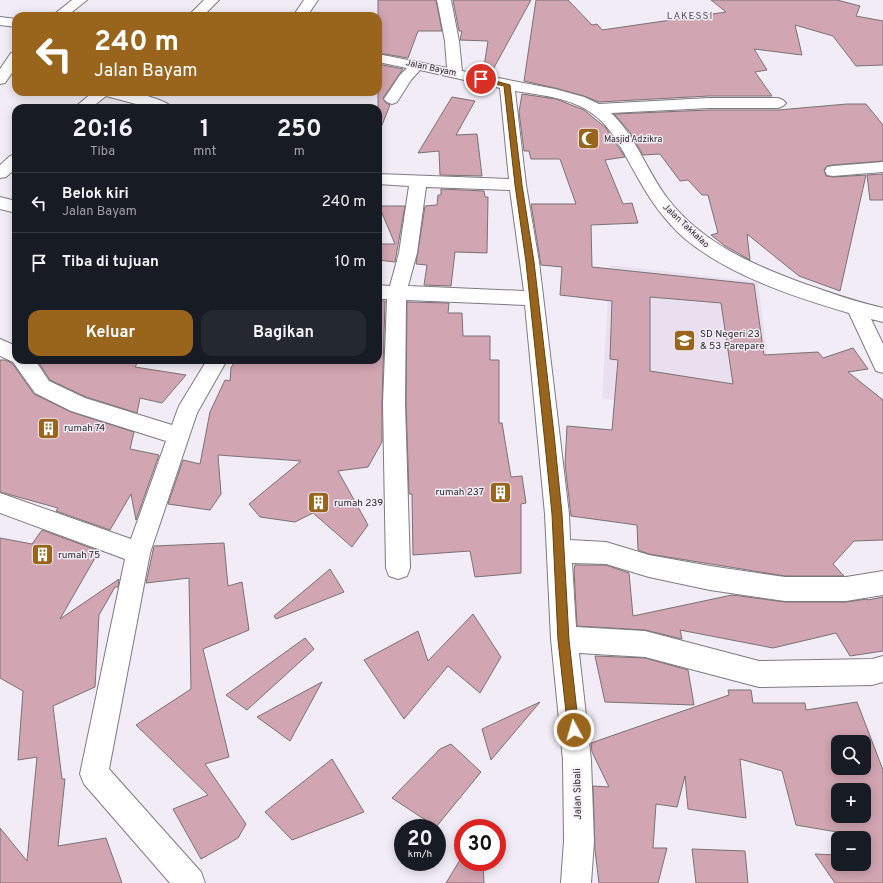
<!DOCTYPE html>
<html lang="id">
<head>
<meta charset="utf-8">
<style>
	:root { --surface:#171b24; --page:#242831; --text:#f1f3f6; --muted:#9ea1a6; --line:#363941; --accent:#99641c }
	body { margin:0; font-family:Overpass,sans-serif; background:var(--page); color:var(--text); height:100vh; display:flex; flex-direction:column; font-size:15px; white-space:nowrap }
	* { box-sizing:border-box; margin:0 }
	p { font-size:13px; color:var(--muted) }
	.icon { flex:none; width:22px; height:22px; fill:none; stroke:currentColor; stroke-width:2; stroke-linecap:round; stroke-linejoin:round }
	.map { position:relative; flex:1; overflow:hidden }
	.drawer { position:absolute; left:12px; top:104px; width:370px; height:260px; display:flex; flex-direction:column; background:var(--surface); border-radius:12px; box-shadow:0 2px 10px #0003 }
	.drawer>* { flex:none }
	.guide { position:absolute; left:12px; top:12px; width:370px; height:84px; border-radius:12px; box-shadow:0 2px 10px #0003; background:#99641c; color:#fff; overflow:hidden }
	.buttons { position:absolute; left:831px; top:735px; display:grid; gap:8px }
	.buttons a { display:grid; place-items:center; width:40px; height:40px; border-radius:8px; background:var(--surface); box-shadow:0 2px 10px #0003; font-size:20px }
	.speed { position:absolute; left:394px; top:819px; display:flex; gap:8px; font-size:20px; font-weight:700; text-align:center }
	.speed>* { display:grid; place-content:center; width:52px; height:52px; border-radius:50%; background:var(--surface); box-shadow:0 2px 10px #0003; line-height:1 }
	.speed small { font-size:10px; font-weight:400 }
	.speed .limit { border:6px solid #d22; background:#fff; color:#111 }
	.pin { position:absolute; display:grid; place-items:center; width:34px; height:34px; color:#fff; margin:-17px; border:2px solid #fff; border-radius:50%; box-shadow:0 1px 4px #0007 }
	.me { position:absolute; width:44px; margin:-22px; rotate:354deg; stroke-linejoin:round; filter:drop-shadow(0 0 3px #0008) }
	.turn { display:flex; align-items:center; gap:14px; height:84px; padding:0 16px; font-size:18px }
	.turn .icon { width:52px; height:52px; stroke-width:2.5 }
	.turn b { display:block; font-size:28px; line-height:34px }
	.eta { display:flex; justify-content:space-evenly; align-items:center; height:68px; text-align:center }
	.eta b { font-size:24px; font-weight:700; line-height:28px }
	.primary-button { display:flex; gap:8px; margin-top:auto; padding:8px 16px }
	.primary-button a { flex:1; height:46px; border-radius:12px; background:var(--accent); color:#fff; font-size:16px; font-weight:700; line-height:46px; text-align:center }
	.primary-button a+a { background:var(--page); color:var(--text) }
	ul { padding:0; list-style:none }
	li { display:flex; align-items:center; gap:12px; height:60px; padding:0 16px; border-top:1px solid var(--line) }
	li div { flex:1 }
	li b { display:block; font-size:15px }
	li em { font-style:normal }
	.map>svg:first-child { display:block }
	.built { fill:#e9dfef }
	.building { fill:#d1a5b1; stroke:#7b7174; fill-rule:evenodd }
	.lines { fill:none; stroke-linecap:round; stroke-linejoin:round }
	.minor-casing { stroke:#7f7a82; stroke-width:2 }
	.minor { fill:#fff; fill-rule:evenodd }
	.route { fill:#99641c; stroke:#634112 }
	.labels { text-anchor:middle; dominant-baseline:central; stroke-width:3; stroke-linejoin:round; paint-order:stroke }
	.far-street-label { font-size:9px; fill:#2c2a2d; stroke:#f1ecf5 }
	.far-poi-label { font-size:9px; fill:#2c2a2d; stroke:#f1ecf5; text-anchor:start }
	.far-quarter-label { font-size:10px; letter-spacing:1px; fill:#545057; stroke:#f1ecf5 }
	.poi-label { font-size:10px; fill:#2c2a2d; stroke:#f1ecf5; text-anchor:start }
	.street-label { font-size:10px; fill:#2c2a2d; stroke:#f1ecf5 }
</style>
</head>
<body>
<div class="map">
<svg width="883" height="883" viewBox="0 0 883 883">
	<rect width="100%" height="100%" fill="#f1ecf5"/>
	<!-- built -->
	<path class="built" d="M 610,265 L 758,282 L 777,434 L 602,398 Z"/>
	<!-- building -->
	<path class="building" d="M 378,0 L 436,0 L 442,31 L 418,31 L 408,58 L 378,53 Z
		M 453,0 L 531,0 L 490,75 L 483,73 L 488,41 L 460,40 L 462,31 L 459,31 Z
		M 536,0 L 568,0 L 592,25 L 597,24 L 602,30 L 726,12 L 711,0 L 837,0 L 860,6 L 856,16 L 883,21 L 883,65 L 856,66 L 833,36 L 795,25 L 802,55 L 754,49 L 767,70 L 755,72 L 772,96 L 709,96 L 599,102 L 584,96 L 555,88 L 524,81 Z
		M 378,64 L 403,69 L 383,98 L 386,103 L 390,105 L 380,130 L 378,130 Z
		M 522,94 L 556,99 L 584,110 L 606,128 L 625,157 L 605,160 L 623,204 L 632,203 L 638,223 L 591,225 L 592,267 L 754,284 L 764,355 L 818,352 L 823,358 L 853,348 L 868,369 L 848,372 L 883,400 L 883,540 L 854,541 L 833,564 L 844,576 L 785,576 L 649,554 L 638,550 L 637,525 L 571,516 L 565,464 L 567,426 L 612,430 L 618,360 L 610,359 L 612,301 L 560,295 L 562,267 L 541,265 L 531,204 L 576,204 L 560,159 L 531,159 L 529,151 L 524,151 L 519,112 ZM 650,297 L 721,303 L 733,384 L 650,371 Z
		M 452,97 L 475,101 L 456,135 L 477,134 L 482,176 L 440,175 L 439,151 L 418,153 Z
		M 847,104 L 866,104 L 883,125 L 883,161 L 833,165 L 827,166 L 824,170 L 826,176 L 833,177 L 866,175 L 840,291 L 799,276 L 747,234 L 750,260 L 725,246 L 711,235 L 718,233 L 708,195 L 702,195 L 688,180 L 680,181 L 660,154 L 643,155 L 629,131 L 614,114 L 709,110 L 778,110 Z
		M 883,174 L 883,200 L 870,200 L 867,175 Z
		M 441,189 L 484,191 L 485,197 L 488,197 L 487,253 L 455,252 L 451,286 L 424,285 L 427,265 L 416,264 L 425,206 L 437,205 L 438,195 L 441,195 Z
		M 379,206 L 405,206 L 395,262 L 378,260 L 378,244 L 395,244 Z
		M 378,301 L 385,301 L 382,403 L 382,442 L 368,467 L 338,471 L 368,525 L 352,547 L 313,513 L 295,522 L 260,517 L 249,504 L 301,461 L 218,455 L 221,494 L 210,510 L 168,504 L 183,460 L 200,464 L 210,412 L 225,380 L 230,381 L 231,368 L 235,360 L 378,360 Z
		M 407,302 L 449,303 L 448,313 L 462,313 L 463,336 L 490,336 L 490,360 L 499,360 L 499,423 L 502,423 L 511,477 L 522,476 L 526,503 L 521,504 L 521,573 L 475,577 L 470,551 L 413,555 L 412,494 L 409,494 L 406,403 Z
		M 0,360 L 5,360 L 12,363 L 34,394 L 71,412 L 134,432 L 130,449 L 159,455 L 136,520 L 131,494 L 110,530 L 56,511 L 58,508 L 0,492 Z
		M 37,360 L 139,360 L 135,367 L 186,375 L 162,403 L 140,398 L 137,413 L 86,397 L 50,380 Z
		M 42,530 L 99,551 L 60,619 L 119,579 L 118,587 L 115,587 L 99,615 L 95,687 L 53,706 L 62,779 L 65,779 L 58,846 L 106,838 L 122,883 L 0,883 L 0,828 L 27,861 L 37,757 L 18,760 L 23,691 L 0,678 L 0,538 L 32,544 Z
		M 224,543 L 228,586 L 242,582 L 249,630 L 203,649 L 229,757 L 205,764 L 246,824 L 238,838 L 201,859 L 173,809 L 208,795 L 136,725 L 191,689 L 189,578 L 146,583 L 154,546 Z
		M 575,565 L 606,565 L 629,573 L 633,616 L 732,595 L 785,602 L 846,602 L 867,599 L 868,600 L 883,597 L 883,651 L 850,656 L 836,633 L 773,648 L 680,630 L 682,639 L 645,630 L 577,626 L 574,570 Z
		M 330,569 L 344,592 L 276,619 L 274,616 Z
		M 473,614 L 501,657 L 480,693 L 448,666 L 404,719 L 364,660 L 418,631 L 428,661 Z
		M 305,638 L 314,649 L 247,710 L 226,695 Z
		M 595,656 L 645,658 L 688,670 L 694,705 L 605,702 Z
		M 322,682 L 290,741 L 257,717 Z
		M 728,690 L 751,690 L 753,703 L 805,703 L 806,710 L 857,702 L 883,770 L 883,883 L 835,883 L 815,854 L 835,855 L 837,832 L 796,825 L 782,771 L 740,759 L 746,818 L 688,809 L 685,776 L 677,807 L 656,804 L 653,848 L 667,848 L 658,883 L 599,883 L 595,850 L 593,786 L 609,787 L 592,752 L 591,743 L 729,695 ZM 838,742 L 864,742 L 864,768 L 838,768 ZM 838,790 L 864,790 L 864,816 L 838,816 ZM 838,838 L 864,838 L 864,864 L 838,864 Z
		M 540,702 L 491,760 L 482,729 Z
		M 451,744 L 481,772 L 436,827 L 392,798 L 440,749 Z
		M 332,759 L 364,812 L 292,840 L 265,812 Z
		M 692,849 L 745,851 L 748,883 L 696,883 Z
		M 463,855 L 463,862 L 483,862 L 484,883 L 446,883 Z"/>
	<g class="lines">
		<defs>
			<path id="minor" d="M 72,0 L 87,0 L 67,16 L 52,16 Z
				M 204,0 L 219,0 L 203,16 L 188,16 Z
				M 304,0 L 318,0 L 307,16 L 293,16 Z
				M 437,0 L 451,0 L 459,41 L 462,71 L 555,89 L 584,97 L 599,104 L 709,98 L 778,98 L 783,100 L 786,103 L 783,106 L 778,108 L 709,108 L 611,113 C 636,136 647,172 668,199 C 702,243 753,265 805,284 C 831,293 856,302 883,308 L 883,322 L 871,319 L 883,344 L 883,373 L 876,371 L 849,313 C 794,297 728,275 684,238 C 665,221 650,200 638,178 C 625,156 614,129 593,114 C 572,98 541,95 515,91 L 526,185 L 539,262 L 569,514 L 570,540 L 606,542 L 649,555 L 710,566 L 785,577 L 846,577 L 883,571 L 883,595 L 846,601 L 785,601 L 710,590 L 649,577 L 606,564 L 572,563 L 576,627 L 645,631 L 759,661 L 872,659 L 883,656 L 883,682 L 872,685 L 759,687 L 645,657 L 579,653 L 591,760 L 594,841 L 591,883 L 561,883 L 564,841 L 563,760 L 551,639 L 545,514 L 525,305 L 406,300 L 405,403 L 410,568 L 407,576 L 398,579 L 389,576 L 386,568 L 383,403 L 387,299 L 378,299 L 378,285 L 390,286 L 399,253 L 409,186 L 378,184 L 378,174 L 509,179 L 500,88 L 420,70 L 411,80 L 397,102 L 392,104 L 387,102 L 384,99 L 400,75 L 407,68 L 378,62 L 378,54 L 447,68 L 445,41 ZM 426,187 L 510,190 L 524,291 L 408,286 L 417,253 Z
				M 0,17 L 16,19 L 16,27 L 0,25 Z
				M 16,52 L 16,67 L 5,83 L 0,84 L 0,69 L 11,53 Z
				M 93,92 C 104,92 117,91 128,92 C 138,93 167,100 173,108 L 151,108 L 106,96 L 91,108 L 74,108 Z
				M 16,155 L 16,168 L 6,177 L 0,178 L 0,165 L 10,156 Z
				M 883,162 L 883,172 L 833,176 L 827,175 L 825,171 L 827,167 L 833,166 Z
				M 0,197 L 16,201 L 16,213 L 0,209 Z
				M 0,339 L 16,346 L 16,360 L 35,360 L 49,381 L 85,398 L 172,425 L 179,406 L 207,360 L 227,360 L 197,413 L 150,553 L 109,769 L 201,872 L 205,883 L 170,883 L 84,784 L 80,774 L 125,559 L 0,513 L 0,493 L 131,539 L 166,441 L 71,411 L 35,393 L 13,362 L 0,356 Z"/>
		</defs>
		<!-- minor casing -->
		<use href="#minor" class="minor-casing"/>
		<!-- minor -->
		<use href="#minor" class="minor"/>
	</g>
	<!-- route -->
	<path class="route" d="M 481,77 L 510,85 L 522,185 L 534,262 L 554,434 L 562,514 L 569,640 L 579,730 L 578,734 L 574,736 L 570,734 L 568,730 L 558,640 L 552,514 L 544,434 L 526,262 L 515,185 L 504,86 L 479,80 L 478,79 Z"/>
	<!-- icons -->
	<defs>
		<symbol id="mosque-square" viewBox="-11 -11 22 22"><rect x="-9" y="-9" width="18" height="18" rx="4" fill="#99641c" stroke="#f1ecf5"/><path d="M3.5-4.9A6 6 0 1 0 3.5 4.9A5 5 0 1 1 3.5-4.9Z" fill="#fff"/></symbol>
		<symbol id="school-square" viewBox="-11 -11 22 22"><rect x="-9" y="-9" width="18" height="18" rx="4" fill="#99641c" stroke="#f1ecf5"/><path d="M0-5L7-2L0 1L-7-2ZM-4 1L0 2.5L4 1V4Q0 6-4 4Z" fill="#fff"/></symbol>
		<symbol id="building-square" viewBox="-11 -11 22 22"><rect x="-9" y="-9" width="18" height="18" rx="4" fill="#99641c" stroke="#f1ecf5"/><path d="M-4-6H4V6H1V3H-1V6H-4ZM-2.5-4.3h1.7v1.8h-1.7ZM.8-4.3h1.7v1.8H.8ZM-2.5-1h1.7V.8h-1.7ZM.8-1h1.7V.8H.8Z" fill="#fff"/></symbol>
	</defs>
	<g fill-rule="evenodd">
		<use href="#mosque-square" x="576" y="126" width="25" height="25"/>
		<use href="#school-square" x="672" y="328" width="25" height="25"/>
		<use href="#building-square" x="36" y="416" width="25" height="25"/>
		<use href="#building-square" x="488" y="480" width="25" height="25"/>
		<use href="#building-square" x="306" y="490" width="25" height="25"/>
		<use href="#building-square" x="30" y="542" width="25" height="25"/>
	</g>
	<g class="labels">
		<!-- far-street labels -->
		<g class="far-street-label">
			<text transform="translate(431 68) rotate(12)">Jalan Bayam</text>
			<text transform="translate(686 226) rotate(43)">Jalan Takkalao</text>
		</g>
		<!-- far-poi labels -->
		<g class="far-poi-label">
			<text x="604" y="139">Masjid Adzikra</text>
		</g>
		<!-- far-quarter labels -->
		<g class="far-quarter-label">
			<text x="690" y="16">LAKESSI</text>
		</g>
		<!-- poi labels -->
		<g class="poi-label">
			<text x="700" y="334">SD Negeri 23<tspan x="700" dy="12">&amp; 53 Parepare</tspan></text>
			<text x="64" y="428">rumah 74</text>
			<text x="484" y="492" text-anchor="end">rumah 237</text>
			<text x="334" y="503">rumah 239</text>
			<text x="58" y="555">rumah 75</text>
		</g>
		<!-- street labels -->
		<g class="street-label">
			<text transform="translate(578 794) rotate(-91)">Jalan Sibali</text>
		</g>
	</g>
</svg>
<div class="buttons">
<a><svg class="icon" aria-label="search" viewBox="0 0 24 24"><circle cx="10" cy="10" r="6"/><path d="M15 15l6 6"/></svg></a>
<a>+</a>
<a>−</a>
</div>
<div class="speed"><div>20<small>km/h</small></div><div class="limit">30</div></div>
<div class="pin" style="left:481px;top:79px;background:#d93025"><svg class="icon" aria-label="arrive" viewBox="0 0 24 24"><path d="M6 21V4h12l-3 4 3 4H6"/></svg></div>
<svg class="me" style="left:574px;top:730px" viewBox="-20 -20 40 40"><circle r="17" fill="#99641c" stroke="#fff" stroke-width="3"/><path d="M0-11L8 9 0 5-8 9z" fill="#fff"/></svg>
<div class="guide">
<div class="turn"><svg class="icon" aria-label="left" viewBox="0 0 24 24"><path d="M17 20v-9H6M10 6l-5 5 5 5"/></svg><div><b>240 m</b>Jalan Bayam</div></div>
</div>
<section class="drawer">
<div class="eta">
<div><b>20:16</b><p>Tiba</p></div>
<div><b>1</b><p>mnt</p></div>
<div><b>250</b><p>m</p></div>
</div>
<ul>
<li><svg class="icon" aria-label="left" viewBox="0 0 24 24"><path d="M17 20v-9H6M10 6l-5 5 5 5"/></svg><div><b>Belok kiri</b><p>Jalan Bayam</p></div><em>240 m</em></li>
<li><svg class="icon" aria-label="arrive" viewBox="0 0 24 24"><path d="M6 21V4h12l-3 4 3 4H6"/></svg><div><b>Tiba di tujuan</b></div><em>10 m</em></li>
</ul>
<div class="primary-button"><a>Keluar</a><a>Bagikan</a></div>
</section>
</div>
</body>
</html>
